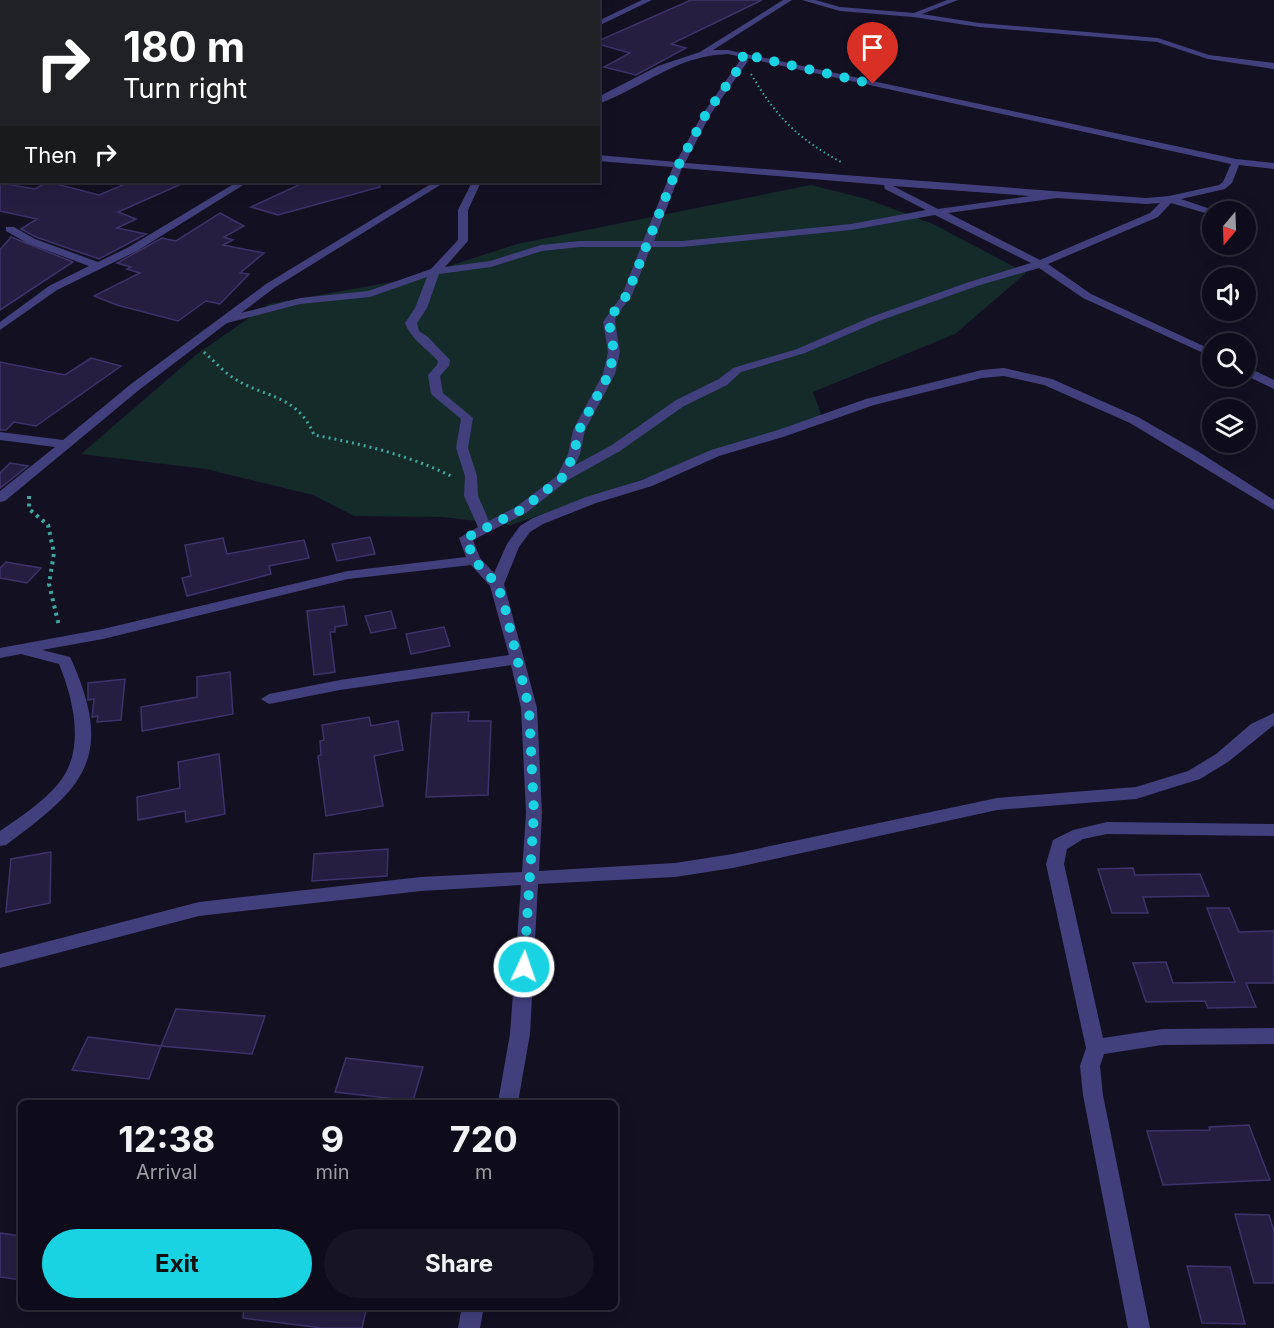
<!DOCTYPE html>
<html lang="en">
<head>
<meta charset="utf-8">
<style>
	:root { --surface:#0e0c1a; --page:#171523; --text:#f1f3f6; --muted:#9b9ba2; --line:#2e2c39; --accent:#19d3e3 }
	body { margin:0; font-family:Inter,sans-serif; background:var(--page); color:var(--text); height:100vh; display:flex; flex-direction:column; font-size:22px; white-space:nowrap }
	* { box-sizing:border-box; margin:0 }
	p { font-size:20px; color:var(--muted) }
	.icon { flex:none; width:33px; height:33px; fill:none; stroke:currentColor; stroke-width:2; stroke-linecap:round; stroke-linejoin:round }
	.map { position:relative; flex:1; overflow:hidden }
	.side { position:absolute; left:18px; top:1100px; width:600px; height:210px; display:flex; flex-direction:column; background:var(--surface); border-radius:9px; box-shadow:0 3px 15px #0003,0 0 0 2px var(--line) }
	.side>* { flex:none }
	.guide { position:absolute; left:0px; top:0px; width:600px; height:183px; box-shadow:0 3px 15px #0003,0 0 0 2px var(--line); background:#202124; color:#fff; overflow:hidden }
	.needle { width:39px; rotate:199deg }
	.fabs { position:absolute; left:1202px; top:201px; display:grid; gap:12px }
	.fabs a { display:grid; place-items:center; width:54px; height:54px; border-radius:50%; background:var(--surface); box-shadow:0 3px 15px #0003,0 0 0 2px var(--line); font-size:30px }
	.pin { position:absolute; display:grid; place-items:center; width:51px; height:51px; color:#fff; margin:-62px -26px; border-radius:50% 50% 50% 0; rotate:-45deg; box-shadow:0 0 6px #0007 }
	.pin .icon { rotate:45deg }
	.me { position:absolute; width:66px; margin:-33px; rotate:3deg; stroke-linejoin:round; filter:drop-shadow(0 0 4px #0008) }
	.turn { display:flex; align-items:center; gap:21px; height:126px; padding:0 24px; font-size:27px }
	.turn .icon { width:78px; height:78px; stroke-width:2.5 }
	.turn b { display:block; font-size:42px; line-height:51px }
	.then { display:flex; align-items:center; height:57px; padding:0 24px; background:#0003; gap:12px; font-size:22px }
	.eta { display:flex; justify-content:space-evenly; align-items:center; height:102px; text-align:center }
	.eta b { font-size:36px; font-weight:700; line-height:42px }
	.primary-button { display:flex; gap:12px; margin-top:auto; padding:12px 24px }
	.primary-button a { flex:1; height:69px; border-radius:36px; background:var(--accent); color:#111; font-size:24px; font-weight:700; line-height:69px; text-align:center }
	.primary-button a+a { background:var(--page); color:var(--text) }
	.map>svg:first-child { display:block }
	.green { fill:#142b2a }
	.building { fill:#251e41; stroke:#3d336a; stroke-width:1.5 }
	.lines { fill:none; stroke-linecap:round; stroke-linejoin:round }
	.path-far2 { stroke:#3ca8a0; stroke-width:2; stroke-dasharray:1.5 3; stroke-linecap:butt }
	.path-far1 { stroke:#3ca8a0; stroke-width:3; stroke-dasharray:2 4; stroke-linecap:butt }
	.path { stroke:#3ca8a0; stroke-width:4; stroke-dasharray:3 4.5; stroke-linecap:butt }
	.minor { fill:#41407c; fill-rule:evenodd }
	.major { fill:#ba68ef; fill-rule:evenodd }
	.route { stroke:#19d3e3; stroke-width:10; stroke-dasharray:0 18 }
</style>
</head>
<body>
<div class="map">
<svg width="1274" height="1328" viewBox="0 0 1274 1328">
	<rect width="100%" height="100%" fill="#131022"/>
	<!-- green -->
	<path class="green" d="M 811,185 L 867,199 L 933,224 L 1026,273 L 955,334 L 813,392 L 822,417 L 511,525 L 443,517 L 354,516 L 313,495 L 206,469 L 81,454 L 197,354 L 269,304 L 409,279 L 517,244 Z"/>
	<!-- building -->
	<path class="building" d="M 691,0 L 762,0 L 671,44 L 686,48 L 636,75 L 604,67 L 630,53 L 598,44 L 598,41 Z
		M 48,182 L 99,195 L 130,182 L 186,182 L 118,212 L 136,219 L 117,228 L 146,234 L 99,259 L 36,237 L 21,229 L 37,219 L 0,211 L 0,183 L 35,189 Z
		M 305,182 L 379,182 L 380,187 L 278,215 L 251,207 Z
		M 220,213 L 244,226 L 224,237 L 233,240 L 223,245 L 264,253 L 240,273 L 249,274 L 220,304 L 206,301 L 178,321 L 117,305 L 94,296 L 140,273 L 127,269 L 131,267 L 117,263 L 162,238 L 176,241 Z
		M 11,237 L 73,262 L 0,310 L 0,250 Z
		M 91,358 L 121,366 L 36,426 L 14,422 L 6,430 L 0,430 L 0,362 L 65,375 Z
		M 10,463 L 28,466 L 0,488 L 0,473 Z
		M 370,537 L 375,554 L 337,561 L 332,544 Z
		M 223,538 L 227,554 L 304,540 L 309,558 L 269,566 L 271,574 L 187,596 L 182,578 L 191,576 L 185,545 Z
		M 6,562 L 41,568 L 27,583 L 0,578 L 0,568 Z
		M 344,606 L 347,625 L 335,627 L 335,632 L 330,632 L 335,672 L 314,675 L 307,611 Z
		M 391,611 L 396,628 L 371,633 L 365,616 Z
		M 444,627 L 450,646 L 411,654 L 406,634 Z
		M 230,672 L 233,714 L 142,731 L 141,707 L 197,697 L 197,677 Z
		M 125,679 L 121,720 L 97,722 L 98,716 L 92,717 L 94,699 L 88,700 L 88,683 Z
		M 469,712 L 468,721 L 491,721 L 488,795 L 426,797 L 432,713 Z
		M 369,717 L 371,726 L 398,721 L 403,750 L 374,756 L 383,806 L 326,816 L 318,756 L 321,755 L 320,741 L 324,740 L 322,725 Z
		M 219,754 L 225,814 L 186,822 L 185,811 L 138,820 L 137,797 L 180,788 L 178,762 Z
		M 388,849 L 387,876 L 312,881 L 314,854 Z
		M 51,852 L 50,903 L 6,912 L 11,859 Z
		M 1133,868 L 1135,875 L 1200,874 L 1209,896 L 1143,897 L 1148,913 L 1112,913 L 1098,869 Z
		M 1207,908 L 1229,908 L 1239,932 L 1274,931 L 1274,983 L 1246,983 L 1256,1007 L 1208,1008 L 1205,1001 L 1146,1002 L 1133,963 L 1166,962 L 1173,983 L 1235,982 Z
		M 176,1009 L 265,1016 L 252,1054 L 161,1046 Z
		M 88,1037 L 161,1046 L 149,1079 L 72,1070 Z
		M 346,1058 L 423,1067 L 413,1101 L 335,1092 Z
		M 1249,1125 L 1270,1180 L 1163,1185 L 1147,1131 L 1210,1130 L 1209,1127 Z
		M 1235,1214 L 1269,1215 L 1274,1231 L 1274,1283 L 1254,1283 Z
		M 0,1233 L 21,1236 L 21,1280 L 0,1277 Z
		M 1187,1266 L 1230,1267 L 1245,1324 L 1202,1323 Z
		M 244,1306 L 367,1306 L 362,1328 L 322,1328 L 243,1318 Z"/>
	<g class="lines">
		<!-- path-far2 -->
		<path class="path-far2" d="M 751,74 C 776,117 799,140 843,163"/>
		<!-- path-far1 -->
		<path class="path-far1" d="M 204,352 C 213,360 222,370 232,377 C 262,398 297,393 314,435 C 362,444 409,455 453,477"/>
		<!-- path -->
		<path class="path" d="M 29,496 L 29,509 L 48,525 L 54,553 L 49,584 L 59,626"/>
		<!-- minor -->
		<path class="minor" d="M 37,0 L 45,0 L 36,2 Z
			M 115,0 L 123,0 L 114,2 Z
			M 343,0 L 354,0 L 342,2 Z
			M 509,0 L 520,0 L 508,2 Z
			M 642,0 L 652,0 L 598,26 L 598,21 Z
			M 783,0 L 792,0 L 713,50 L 728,50 L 1236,159 L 1274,163 L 1274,169 L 1239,165 L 1232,183 L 1225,189 L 1181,199 L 1219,212 L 1212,212 L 1212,215 L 1171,203 L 1158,217 L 1048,264 L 1091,294 L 1212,350 L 1212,357 L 1083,298 L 1039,268 L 977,286 L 879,321 L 805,353 L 741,372 L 727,385 L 684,406 L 620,451 L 568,480 L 526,513 L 473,540 L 480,558 L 494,573 L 507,544 L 520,526 L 533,518 L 586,497 L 642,480 L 711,450 L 778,430 L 866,399 L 982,370 L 1004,368 L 1052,379 L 1138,417 L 1199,452 L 1274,500 L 1274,510 L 1130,423 L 1044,385 L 1004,376 L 982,378 L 874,405 L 786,436 L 719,456 L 652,486 L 596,503 L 543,524 L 530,532 L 519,547 L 504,584 L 537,708 L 542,813 L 539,871 L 675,863 L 733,854 L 997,798 L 1136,787 L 1188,771 L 1216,754 L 1251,724 L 1274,713 L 1274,725 L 1228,762 L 1200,779 L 1136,799 L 997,810 L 733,868 L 675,877 L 538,884 L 530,1034 L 518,1102 L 498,1102 L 510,1034 L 521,885 L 421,891 L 199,916 L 0,968 L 0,954 L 199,902 L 421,877 L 522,872 L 526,813 L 521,708 L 511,665 L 340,690 L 269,704 L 261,699 L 269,694 L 340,680 L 509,655 L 490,586 L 471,565 L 348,579 L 103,639 L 42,650 L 70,657 L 72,661 C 115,759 83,788 6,845 L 0,846 L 0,831 C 20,817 42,803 58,784 C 86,751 74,701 59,664 L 21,654 L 0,658 L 0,648 L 103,629 L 348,571 L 466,557 L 459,538 L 478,527 L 464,496 L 465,476 L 456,448 L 461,419 L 431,394 L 428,375 L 437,365 L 438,361 C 427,349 410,338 405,323 L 415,308 L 427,277 L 370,297 L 300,304 L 227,323 L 139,390 L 5,501 L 0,502 L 0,491 L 55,447 L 0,440 L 0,432 L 63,440 L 131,384 L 266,284 L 434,182 L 445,182 L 274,288 L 241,313 L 300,298 L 368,291 L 431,269 L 458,240 L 458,210 L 472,182 L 481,182 L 468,210 L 468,241 L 445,267 L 490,261 L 541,245 L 580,241 L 643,241 L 673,167 L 598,161 L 598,155 L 676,162 L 702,115 L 741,59 L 744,58 L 748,61 L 710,115 L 685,163 L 1146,198 L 1169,196 L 1219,185 L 1223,182 L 1231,164 L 728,54 C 674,56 645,87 598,104 L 598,97 L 658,66 L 700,52 ZM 682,168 L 884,185 L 885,189 L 926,210 L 851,224 L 682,241 L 654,241 ZM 893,186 L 1030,196 L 938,209 ZM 1057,198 L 1146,204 L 1160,203 L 1150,213 L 1040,260 L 948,213 ZM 935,215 L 1031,263 L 969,282 L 871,317 L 797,349 L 733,368 L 719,379 L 676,400 L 612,445 L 575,465 L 580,454 L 585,430 L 615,374 L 620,352 L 615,322 L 616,316 L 632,295 L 651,247 L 682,247 L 851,230 ZM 580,247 L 641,247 L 622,295 L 603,322 L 608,352 L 603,374 L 573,430 L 568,454 L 557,476 L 516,507 L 489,521 L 478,496 L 477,476 L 468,448 L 473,418 L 443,393 L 440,376 L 449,366 L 450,360 L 428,337 L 419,331 L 417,323 L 427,308 L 439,274 L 491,267 L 542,251 Z
			M 802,0 L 815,0 L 840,7 L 914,13 L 947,0 L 958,0 L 922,14 L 979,23 L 1158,38 L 1209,55 L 1274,63 L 1274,69 L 1208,59 L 1157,42 L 979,27 L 913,17 L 840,11 Z
			M 237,182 L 248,182 L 137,251 L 57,290 L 0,330 L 0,322 L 49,286 L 89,266 L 27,243 L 6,231 L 6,227 L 14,227 L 35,239 L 98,262 L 129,247 Z
			M 1245,366 L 1274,380 L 1274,389 L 1245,375 Z
			M 1107,822 L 1274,824 L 1274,836 L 1107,834 L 1083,839 L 1067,849 L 1064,864 L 1103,1038 L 1162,1029 L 1274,1028 L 1274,1044 L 1162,1045 L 1104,1054 L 1100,1066 L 1103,1095 L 1150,1328 L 1128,1328 L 1083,1095 L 1080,1066 L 1086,1048 L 1046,864 L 1053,840 L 1073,830 Z
			M 462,1306 L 484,1306 L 480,1328 L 458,1328 Z"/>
		<!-- major -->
		<path class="major" d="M 283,0 L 295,0 L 294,2 Z
			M 0,89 L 2,89 L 0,95 Z"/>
	</g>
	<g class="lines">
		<!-- route -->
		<path class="route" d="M 524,967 L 534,813 L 529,708 L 504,604 L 497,584 L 474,560 L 466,538 L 521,510 L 563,477 L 574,454 L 579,430 L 609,374 L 614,352 L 609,322 L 611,316 L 627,295 L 678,166 L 706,114 L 744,61 L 742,54 L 873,84"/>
	</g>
</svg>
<div class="fabs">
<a><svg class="needle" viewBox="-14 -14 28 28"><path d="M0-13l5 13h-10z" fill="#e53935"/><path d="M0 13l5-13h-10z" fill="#9b9ba2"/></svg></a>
<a><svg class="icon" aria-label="sound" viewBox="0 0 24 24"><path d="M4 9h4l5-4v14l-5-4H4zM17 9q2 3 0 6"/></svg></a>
<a><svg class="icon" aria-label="search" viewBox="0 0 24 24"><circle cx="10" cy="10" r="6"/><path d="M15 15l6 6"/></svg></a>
<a><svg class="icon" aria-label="layers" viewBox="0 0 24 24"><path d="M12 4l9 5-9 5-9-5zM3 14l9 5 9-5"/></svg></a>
</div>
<div class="pin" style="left:873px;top:84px;background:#d93025"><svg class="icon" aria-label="arrive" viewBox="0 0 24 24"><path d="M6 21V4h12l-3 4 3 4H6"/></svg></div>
<svg class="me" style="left:524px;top:967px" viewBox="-20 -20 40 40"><circle r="17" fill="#19d3e3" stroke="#fff" stroke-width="3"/><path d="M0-11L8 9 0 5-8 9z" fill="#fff"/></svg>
<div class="guide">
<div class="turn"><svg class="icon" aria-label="right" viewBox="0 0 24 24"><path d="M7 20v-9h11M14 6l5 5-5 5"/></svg><div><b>180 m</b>Turn right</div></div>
<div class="then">Then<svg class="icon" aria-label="right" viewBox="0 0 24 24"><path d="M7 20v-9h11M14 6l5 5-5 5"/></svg></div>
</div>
<section class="side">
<div class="eta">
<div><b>12:38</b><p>Arrival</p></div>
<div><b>9</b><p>min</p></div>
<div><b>720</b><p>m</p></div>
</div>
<div class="primary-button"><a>Exit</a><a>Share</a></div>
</section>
</div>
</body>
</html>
